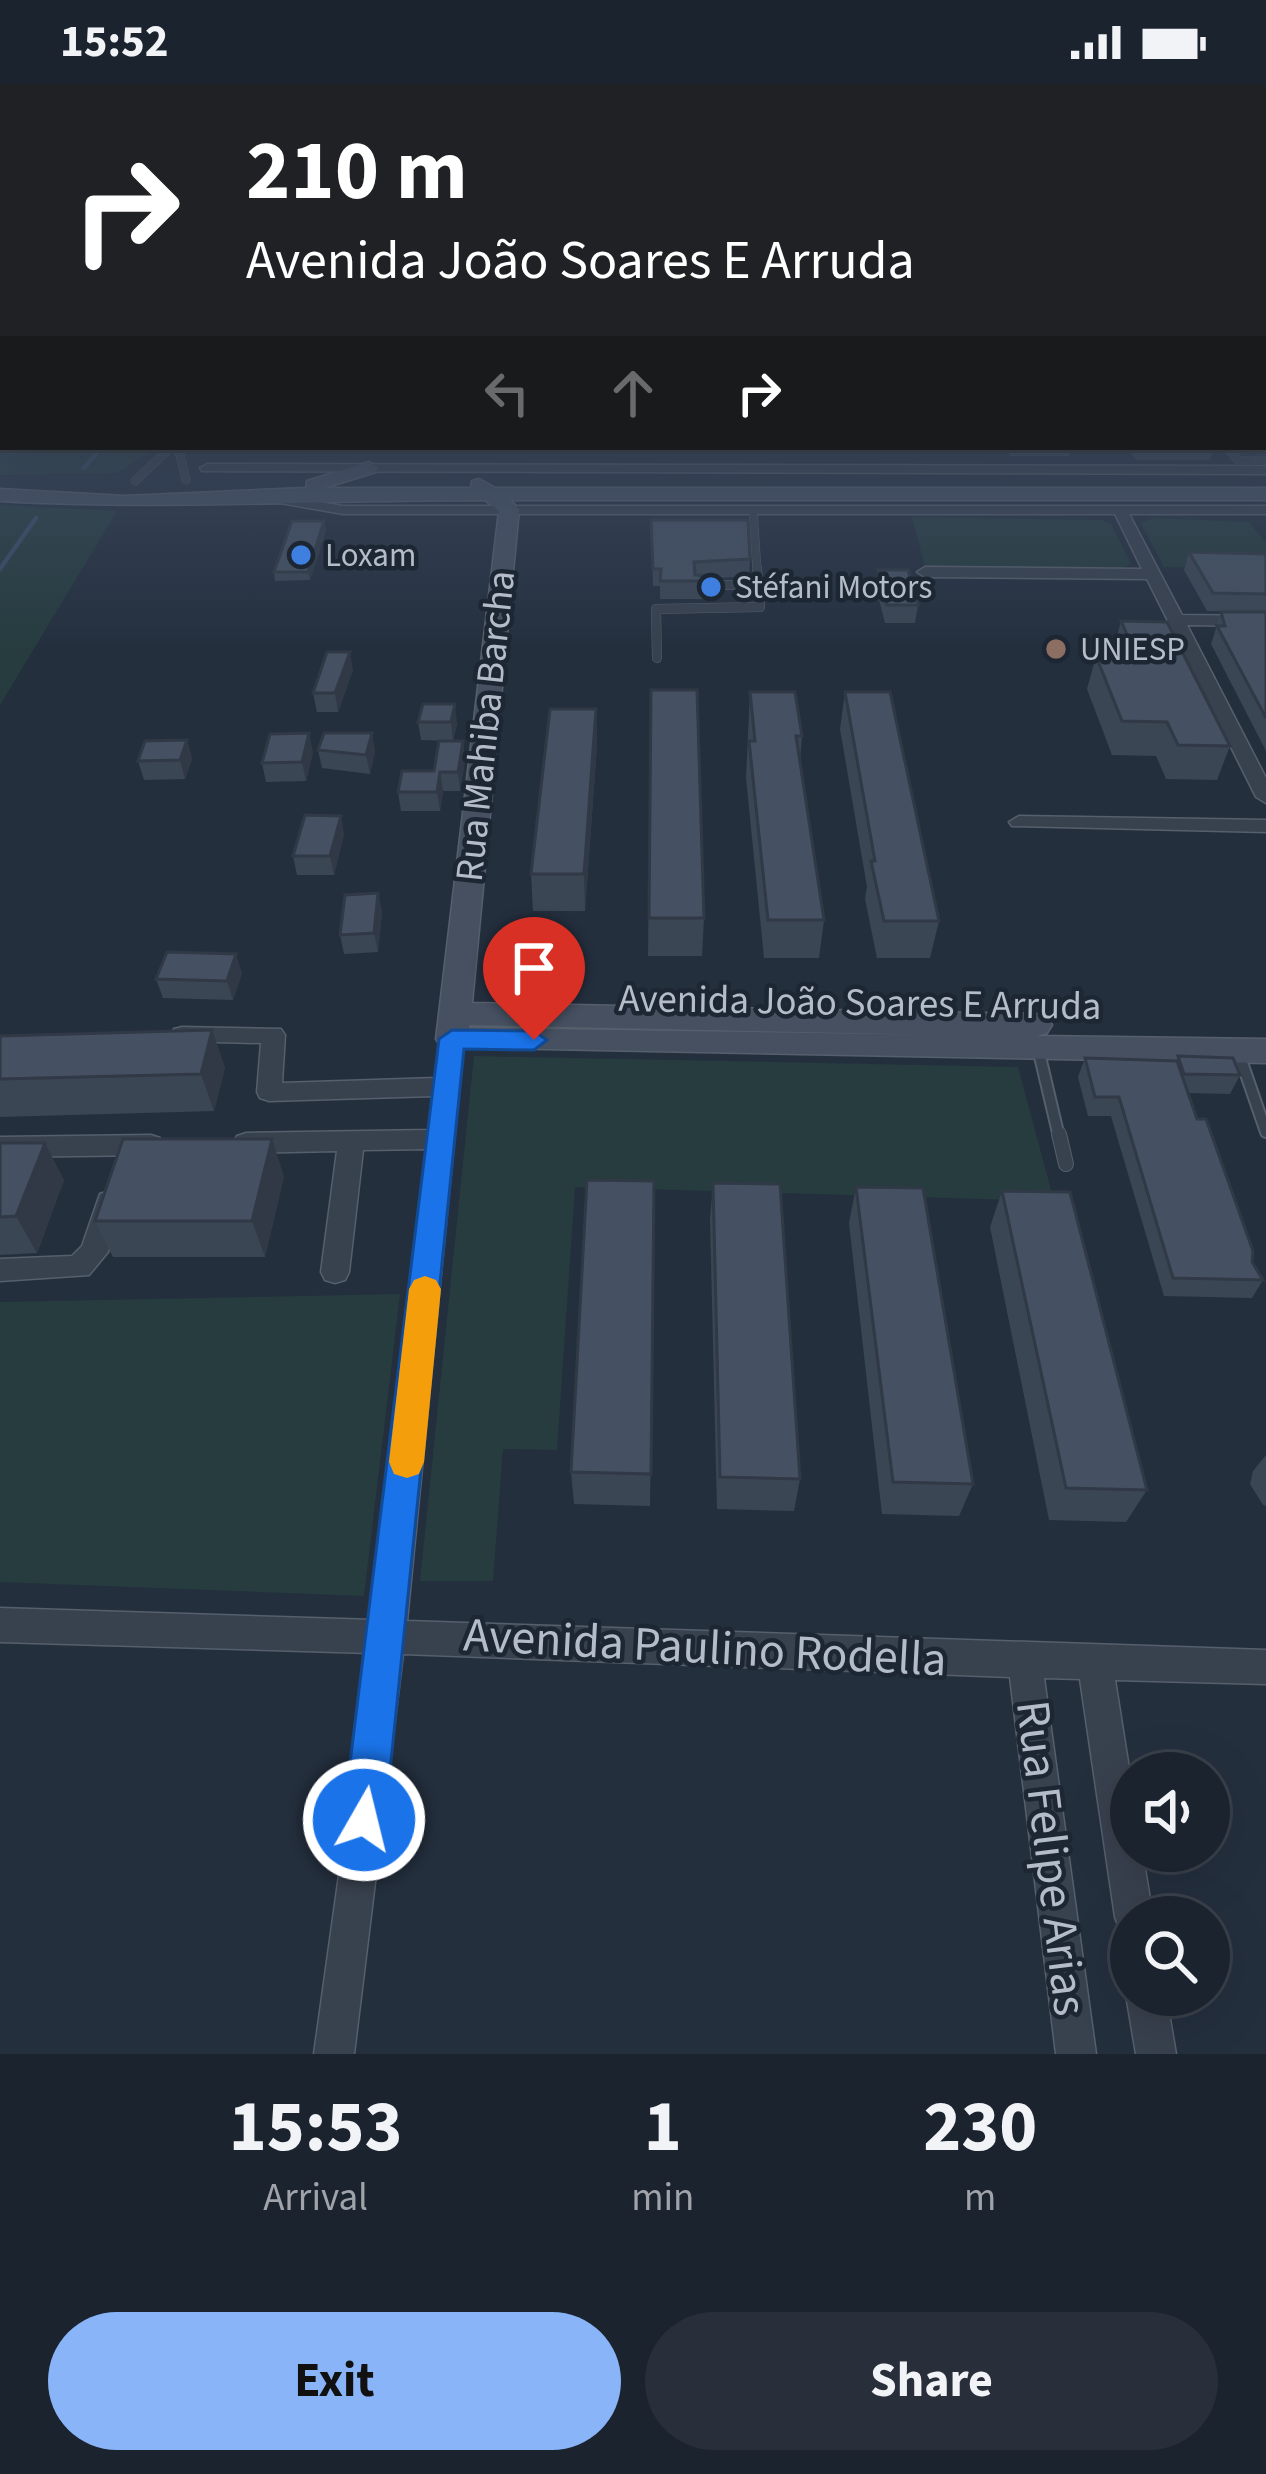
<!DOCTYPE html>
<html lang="en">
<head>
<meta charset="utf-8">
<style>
	:root { --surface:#1b232e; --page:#282f3a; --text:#f1f3f6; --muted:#a0a4aa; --line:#39404a; --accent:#8ab4f8 }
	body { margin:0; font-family:"Source Sans 3",sans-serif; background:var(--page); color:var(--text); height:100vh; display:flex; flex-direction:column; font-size:45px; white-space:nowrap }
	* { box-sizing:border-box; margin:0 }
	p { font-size:39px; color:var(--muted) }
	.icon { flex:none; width:66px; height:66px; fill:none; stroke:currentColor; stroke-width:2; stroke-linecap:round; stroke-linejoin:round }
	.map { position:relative; height:1970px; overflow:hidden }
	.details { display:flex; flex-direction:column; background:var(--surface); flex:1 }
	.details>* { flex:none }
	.guide { position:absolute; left:0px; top:0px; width:1266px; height:366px; box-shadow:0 12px 48px #0002,0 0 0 3px var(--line); background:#202124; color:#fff; overflow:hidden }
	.controls { position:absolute; left:1110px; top:1668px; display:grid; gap:24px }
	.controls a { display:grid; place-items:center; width:120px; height:120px; border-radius:50%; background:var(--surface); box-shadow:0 12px 48px #0002,0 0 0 3px var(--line); font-size:60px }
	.pin { position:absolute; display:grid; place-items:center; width:102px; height:102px; color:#fff; margin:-123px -51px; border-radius:50% 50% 50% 0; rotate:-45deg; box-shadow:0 0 12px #0007 }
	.pin .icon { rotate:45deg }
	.me { position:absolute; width:132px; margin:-66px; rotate:8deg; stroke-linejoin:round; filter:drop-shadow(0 0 9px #0008) }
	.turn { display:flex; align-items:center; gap:42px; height:252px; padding:0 48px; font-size:54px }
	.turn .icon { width:156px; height:156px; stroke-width:2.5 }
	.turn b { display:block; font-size:84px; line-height:102px }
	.lanes { display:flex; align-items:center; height:114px; padding:0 48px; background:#0003; justify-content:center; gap:60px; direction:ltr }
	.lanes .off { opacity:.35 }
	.eta { display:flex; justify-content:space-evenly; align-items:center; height:204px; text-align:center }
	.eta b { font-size:72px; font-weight:700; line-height:84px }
	.primary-button { display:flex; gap:24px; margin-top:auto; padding:24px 48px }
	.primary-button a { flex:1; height:138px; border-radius:72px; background:var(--accent); color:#111; font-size:48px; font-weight:700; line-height:138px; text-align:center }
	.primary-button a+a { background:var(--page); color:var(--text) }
	.status { display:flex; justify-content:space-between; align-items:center; height:84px; padding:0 60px; background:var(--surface); direction:ltr }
	.status svg { height:33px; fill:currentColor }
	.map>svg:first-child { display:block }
	.green { fill:#263c3f }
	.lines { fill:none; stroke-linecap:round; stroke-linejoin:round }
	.stream { stroke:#394c67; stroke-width:4.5 }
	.lane-far3-casing { stroke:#565f6c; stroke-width:9 }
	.lane-far2-casing { stroke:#565f6c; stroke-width:10 }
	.lane-far1-casing { stroke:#565f6c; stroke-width:14 }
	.lane-casing { stroke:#565f6c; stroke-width:16 }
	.street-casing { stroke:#565f6c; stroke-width:3 }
	.secondary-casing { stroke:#565f6c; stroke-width:3 }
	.lane-far3 { stroke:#38414e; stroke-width:8 }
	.lane-far2 { stroke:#38414e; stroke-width:9 }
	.lane-far1 { stroke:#38414e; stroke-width:10 }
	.lane { stroke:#38414e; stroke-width:14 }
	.street { fill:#38414e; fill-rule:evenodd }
	.secondary { fill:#465061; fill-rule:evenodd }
	.wall { fill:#3b4654 }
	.shaded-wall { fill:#303945 }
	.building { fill:#455162; stroke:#303945; stroke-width:3 }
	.route { fill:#1a73e8; stroke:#114b97; stroke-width:3 }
	.slow { fill:#f59e0b }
	.shop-dot { fill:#3f7fe0; stroke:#1d2633; stroke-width:4.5 }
	.education-dot { fill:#8d6e63; stroke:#1d2633; stroke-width:4.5 }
	.labels { text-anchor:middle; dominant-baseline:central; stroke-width:9; stroke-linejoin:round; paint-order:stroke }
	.far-poi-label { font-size:33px; fill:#b4bcc9; stroke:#1d2633; text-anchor:start }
	.street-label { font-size:39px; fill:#b4bcc9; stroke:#1d2633 }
	.near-street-label { font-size:48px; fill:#b4bcc9; stroke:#1d2633 }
</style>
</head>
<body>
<div class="status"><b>15:52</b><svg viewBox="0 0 49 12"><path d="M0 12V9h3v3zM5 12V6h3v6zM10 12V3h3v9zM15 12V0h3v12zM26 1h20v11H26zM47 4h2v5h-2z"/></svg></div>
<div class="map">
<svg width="1266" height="1970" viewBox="0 0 1266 1970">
	<rect width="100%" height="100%" fill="#242f3e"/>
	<!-- green -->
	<path class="green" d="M 0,290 L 3,363 L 159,363 L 117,389 L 0,391 Z
		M 0,421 L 117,427 L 0,621 Z
		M 912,433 L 1101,436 L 1111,440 L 1131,480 L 1122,484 L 925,483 Z
		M 1153,434 L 1249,438 L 1266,459 L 1266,485 L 1164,483 L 1141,439 Z
		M 474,972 L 1018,983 L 1054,1117 L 575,1103 L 557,1366 L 503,1365 L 493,1497 L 420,1497 Z
		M 400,1210 L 364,1512 L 0,1498 L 0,1218 Z"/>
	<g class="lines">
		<!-- stream -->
		<path class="stream" d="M 84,384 L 102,363
			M 0,485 L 36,434"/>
		<defs>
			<path id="lane-far3" d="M 178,363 L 186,396
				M 1227,364 L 1239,377 L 1266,377
				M 135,397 L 171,363
				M 753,426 L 757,487"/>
			<path id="lane-far2" d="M 701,501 L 759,501
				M 657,574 L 656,525 L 760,523 L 757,484"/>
			<path id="lane-far1" d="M 1038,964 L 1059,1053
				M 1238,967 L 1266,1048"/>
			<path id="lane" d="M 1059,1050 L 1066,1080"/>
			<path id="street" d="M 207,380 L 1266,382 L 1266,390 L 202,387 L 200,384 Z
				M 262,408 L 343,422 L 1266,422 L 1266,430 L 1129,430 L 1182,531 L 1266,532 L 1266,542 L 1187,541 L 1266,694 L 1266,719 L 1256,713 L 1147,495 L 925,493 L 917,488 L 925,483 L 1142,485 L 1115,430 L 343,430 L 257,415 L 255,412 Z
				M 1019,732 L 1266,736 L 1266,748 L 1012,742 L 1009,738 Z
				M 182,943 L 281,945 L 285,951 L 282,999 L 436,994 L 444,949 L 452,947 L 464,955 L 407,1537 L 1266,1566 L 1266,1600 L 1115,1596 L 1131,1697 L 1131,1767 L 1142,1767 L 1153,1833 L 1131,1833 L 1131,1851 L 1120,1847 L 1115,1833 L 1080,1595 L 1044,1594 L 1096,1970 L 1056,1970 L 1010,1593 L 403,1570 L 354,1970 L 314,1970 L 370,1569 L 0,1558 L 0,1524 L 374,1536 L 428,1065 L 363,1066 L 349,1188 L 345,1196 L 335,1199 L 325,1196 L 321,1188 L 337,1067 L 246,1069 L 237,1066 L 233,1059 L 237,1052 L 246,1049 L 430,1046 L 434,1012 L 269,1017 L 260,1014 L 257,1008 L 261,959 L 174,957 L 170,951 L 174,945 Z
				M 151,1051 L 160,1054 L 164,1061 L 160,1068 L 151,1071 L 0,1073 L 0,1053 Z
				M 109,1107 L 118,1110 L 122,1117 L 108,1168 L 89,1191 L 0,1197 L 0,1175 L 72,1172 L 82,1162 L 100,1110 Z
				M 1131,1899 L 1131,1911 L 1166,1911 L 1176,1970 L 1136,1970 L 1126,1911 Z"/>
			<path id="secondary" d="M 369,378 L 378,384 L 376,388 L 324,404 L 471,404 L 472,397 L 479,395 L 495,404 L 1266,404 L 1266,416 L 510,416 L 519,425 L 472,919 L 1036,930 L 1047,933 L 1052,941 L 1047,949 L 1037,952 L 1266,955 L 1266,979 L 441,963 L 436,955 L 499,427 L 485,416 C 323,416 162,426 0,417 L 0,405 L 125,412 L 306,404 L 307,397 ZM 469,941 L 947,951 L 469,944 Z"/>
		</defs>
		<!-- lane-far3 casing -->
		<use href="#lane-far3" class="lane-far3-casing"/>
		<!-- lane-far2 casing -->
		<use href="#lane-far2" class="lane-far2-casing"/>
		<!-- lane-far1 casing -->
		<use href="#lane-far1" class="lane-far1-casing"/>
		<!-- lane casing -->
		<use href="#lane" class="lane-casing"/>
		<!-- street casing -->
		<use href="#street" class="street-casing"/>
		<!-- secondary casing -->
		<use href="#secondary" class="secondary-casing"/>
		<!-- lane-far3 -->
		<use href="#lane-far3" class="lane-far3"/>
		<!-- lane-far2 -->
		<use href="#lane-far2" class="lane-far2"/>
		<!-- lane-far1 -->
		<use href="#lane-far1" class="lane-far1"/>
		<!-- lane -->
		<use href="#lane" class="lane"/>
		<!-- street -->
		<use href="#street" class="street"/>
		<!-- secondary -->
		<use href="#secondary" class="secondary"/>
	</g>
	<!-- wall -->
	<path class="wall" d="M 1263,290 L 1266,290 L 1266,369 L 1238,363 L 1263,363 Z
		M 1006,363 L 1071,363 L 1069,372 L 1010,372 Z
		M 1128,363 L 1214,363 L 1210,376 L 1136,376 Z
		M 651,436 L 750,475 L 749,492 L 716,494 L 715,515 L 660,515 L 660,502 L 653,502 Z
		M 324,437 L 326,446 L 310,496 L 275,497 L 274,488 Z
		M 1189,468 L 1266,470 L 1266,527 L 1207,527 L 1184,486 Z
		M 878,486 L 918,521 L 915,539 L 885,539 L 876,504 Z
		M 1221,528 L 1266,528 L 1266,667 L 1211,560 Z
		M 1121,537 L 1230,662 L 1217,696 L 1166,695 L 1156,672 L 1112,671 L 1087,605 L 1096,572 L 1113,572 L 1112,570 Z
		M 353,586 L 338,628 L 317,628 L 313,609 Z
		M 651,606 L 704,834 L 702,872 L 648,872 Z
		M 750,608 L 802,652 L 800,678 L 824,836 L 819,874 L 764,874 L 746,694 Z
		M 845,608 L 939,837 L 930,874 L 877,874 L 865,815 L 867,803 L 840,645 Z
		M 596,625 L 597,661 L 585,827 L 533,827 L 531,790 Z
		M 418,638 L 457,639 L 453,657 L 421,656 Z
		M 187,656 L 192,675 L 185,695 L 144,696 L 138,677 Z
		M 463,657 L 465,676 L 460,707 L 443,707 L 440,727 L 401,727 L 398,708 L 434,687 Z
		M 318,666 L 375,667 L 370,690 L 322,684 Z
		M 313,668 L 306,697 L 266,698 L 262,679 Z
		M 344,750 L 334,791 L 297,791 L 293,772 Z
		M 378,809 L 382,828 L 378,868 L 344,870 L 340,851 Z
		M 242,889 L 233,916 L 163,914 L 156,895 Z
		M 212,946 L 225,984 L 214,1027 L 0,1033 L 0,952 Z
		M 1178,972 L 1240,991 L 1230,1010 L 1188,1009 L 1252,1178 L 1263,1196 L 1252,1214 L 1164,1212 L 1111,1032 L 1088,1032 L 1078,993 L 1085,974 L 1176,977 Z
		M 0,1059 L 64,1096 L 37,1169 L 0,1171 Z
		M 284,1092 L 265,1173 L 113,1173 L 95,1137 Z
		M 654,1097 L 650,1422 L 574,1420 L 571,1388 Z
		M 713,1099 L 800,1395 L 794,1427 L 717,1425 L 710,1135 Z
		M 856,1103 L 973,1400 L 959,1432 L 882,1430 L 849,1139 Z
		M 1002,1107 L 1147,1406 L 1126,1438 L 1049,1436 L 990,1143 Z
		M 1266,1371 L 1266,1422 L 1263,1421 L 1250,1400 L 1253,1387 Z"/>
	<!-- shaded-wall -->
	<path class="shaded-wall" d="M 324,437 L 326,446 L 310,496 L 308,488 Z
		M 350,568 L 353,586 L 338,628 L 335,609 Z
		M 455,620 L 457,639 L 453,657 L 451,638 Z
		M 596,625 L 597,661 L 585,827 L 584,790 Z
		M 309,649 L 313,668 L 306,697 L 302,678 Z
		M 372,649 L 375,667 L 370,690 L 366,671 Z
		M 187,656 L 192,675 L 185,695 L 180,676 Z
		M 463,657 L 465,676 L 460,707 L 458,688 Z
		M 440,688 L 443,707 L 440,727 L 437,708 Z
		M 341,732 L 344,750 L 334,791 L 330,772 Z
		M 378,809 L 382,828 L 378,868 L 374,849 Z
		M 236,870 L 242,889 L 233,916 L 227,897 Z
		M 212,946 L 225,984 L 214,1027 L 201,990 Z
		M 272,1055 L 284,1092 L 265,1173 L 252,1137 Z
		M 45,1059 L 64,1096 L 37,1169 L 16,1132 Z"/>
	<!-- building -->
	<path class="building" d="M 1263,290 L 1266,290 L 1266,352 L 1263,351 Z
		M 651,436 L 748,436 L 750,475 L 694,478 L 695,491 L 715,493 L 716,497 L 660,497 L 661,485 L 653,485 Z
		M 292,437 L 324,437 L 308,488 L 274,488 Z
		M 1189,468 L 1266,470 L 1266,510 L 1213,509 Z
		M 878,486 L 908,486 L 918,521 L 887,521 Z
		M 1221,528 L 1266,528 L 1266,634 L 1217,542 L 1225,542 Z
		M 1121,537 L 1167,538 L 1230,662 L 1178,661 L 1167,638 L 1122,637 L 1096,572 L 1137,573 Z
		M 327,568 L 350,568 L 335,609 L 313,609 Z
		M 651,606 L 697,606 L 704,834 L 649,834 Z
		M 750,608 L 795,608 L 802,652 L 796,652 L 824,836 L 768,836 L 749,657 L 755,657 Z
		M 845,608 L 890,608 L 939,837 L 884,837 L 871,777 L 875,777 Z
		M 423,620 L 455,620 L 451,638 L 418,638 Z
		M 550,625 L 596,625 L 584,790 L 531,790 Z
		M 309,649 L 302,678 L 262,679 L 270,650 Z
		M 324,649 L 372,649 L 366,671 L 318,666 Z
		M 187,656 L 180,676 L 138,677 L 145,657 Z
		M 439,657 L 463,657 L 458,688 L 440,688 L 437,708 L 398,708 L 402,687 L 434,687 Z
		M 305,731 L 341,732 L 330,772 L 293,772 Z
		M 378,809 L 374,849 L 340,851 L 345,811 Z
		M 167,868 L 236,870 L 227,897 L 156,895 Z
		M 212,946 L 201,990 L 0,995 L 0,952 Z
		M 1178,972 L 1233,974 L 1240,991 L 1184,990 Z
		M 1085,974 L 1177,977 L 1197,1035 L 1206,1035 L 1253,1167 L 1252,1178 L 1263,1196 L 1173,1194 L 1119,1013 L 1095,1013 Z
		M 123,1055 L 272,1055 L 252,1137 L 95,1137 Z
		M 0,1059 L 45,1059 L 16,1132 L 0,1133 Z
		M 587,1096 L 654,1097 L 651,1390 L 571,1388 Z
		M 713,1099 L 780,1100 L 800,1395 L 720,1393 Z
		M 856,1103 L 923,1104 L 973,1400 L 893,1398 Z
		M 1002,1107 L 1070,1108 L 1147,1406 L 1066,1404 Z"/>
	<!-- sky -->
	<linearGradient id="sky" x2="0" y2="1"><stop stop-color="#141a22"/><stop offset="0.51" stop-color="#3f4d63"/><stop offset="1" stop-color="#3f4d63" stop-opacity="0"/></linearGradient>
	<rect width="1266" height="565" fill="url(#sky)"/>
	<!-- route -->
	<path class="route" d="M 452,946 L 534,947 L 547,956 L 534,966 L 464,965 L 385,1736 L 379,1751 L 364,1757 L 349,1751 L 343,1736 L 439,955 Z"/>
	<!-- slow -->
	<path class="slow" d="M 425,1192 L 436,1196 L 441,1205 L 424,1378 L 419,1390 L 407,1394 L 394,1390 L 389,1378 L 409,1205 L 414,1196 Z"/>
	<!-- markers -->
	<g class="shop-dot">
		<circle cx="301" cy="471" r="12"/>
		<circle cx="711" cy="503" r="12"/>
	</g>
	<circle class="education-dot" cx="1056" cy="565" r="12"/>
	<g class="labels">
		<!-- far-poi labels -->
		<g class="far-poi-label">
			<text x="325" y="471">Loxam</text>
			<text x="735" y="503">Stéfani Motors</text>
			<text x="1080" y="565">UNIESP</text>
		</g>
		<!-- street labels -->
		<g class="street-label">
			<text transform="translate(486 642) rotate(-84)">Rua Mahiba Barcha</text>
			<text transform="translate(860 919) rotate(1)">Avenida João Soares E Arruda</text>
		</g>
		<!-- near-street labels -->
		<g class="near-street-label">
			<text transform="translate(705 1564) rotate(3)">Avenida Paulino Rodella</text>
			<text transform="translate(1051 1774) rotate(83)">Rua Felipe Arias</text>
		</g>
	</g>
</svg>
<div class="controls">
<a><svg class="icon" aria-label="sound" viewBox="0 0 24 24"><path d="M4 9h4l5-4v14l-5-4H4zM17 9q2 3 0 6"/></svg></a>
<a><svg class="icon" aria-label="search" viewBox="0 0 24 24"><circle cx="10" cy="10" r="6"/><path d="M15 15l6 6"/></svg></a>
</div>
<div class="pin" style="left:534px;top:956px;background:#d93025"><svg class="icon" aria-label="arrive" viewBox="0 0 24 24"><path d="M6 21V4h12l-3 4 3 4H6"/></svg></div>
<svg class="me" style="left:364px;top:1736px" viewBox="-20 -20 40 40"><circle r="17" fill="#1a73e8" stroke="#fff" stroke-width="3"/><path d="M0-11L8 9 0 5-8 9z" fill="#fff"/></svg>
<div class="guide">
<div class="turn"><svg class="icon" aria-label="right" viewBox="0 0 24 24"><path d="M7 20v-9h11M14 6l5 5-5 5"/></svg><div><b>210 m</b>Avenida João Soares E Arruda</div></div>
<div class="lanes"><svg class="icon off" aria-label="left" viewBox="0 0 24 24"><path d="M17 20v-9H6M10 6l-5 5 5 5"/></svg><svg class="icon off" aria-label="ahead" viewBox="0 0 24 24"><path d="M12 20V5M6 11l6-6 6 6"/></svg><svg class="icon" aria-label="right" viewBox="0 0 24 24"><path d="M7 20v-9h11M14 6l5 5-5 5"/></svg></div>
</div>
</div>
<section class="details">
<div class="eta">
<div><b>15:53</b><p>Arrival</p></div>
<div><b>1</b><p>min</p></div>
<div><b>230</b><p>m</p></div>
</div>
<div class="primary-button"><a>Exit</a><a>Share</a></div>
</section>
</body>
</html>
